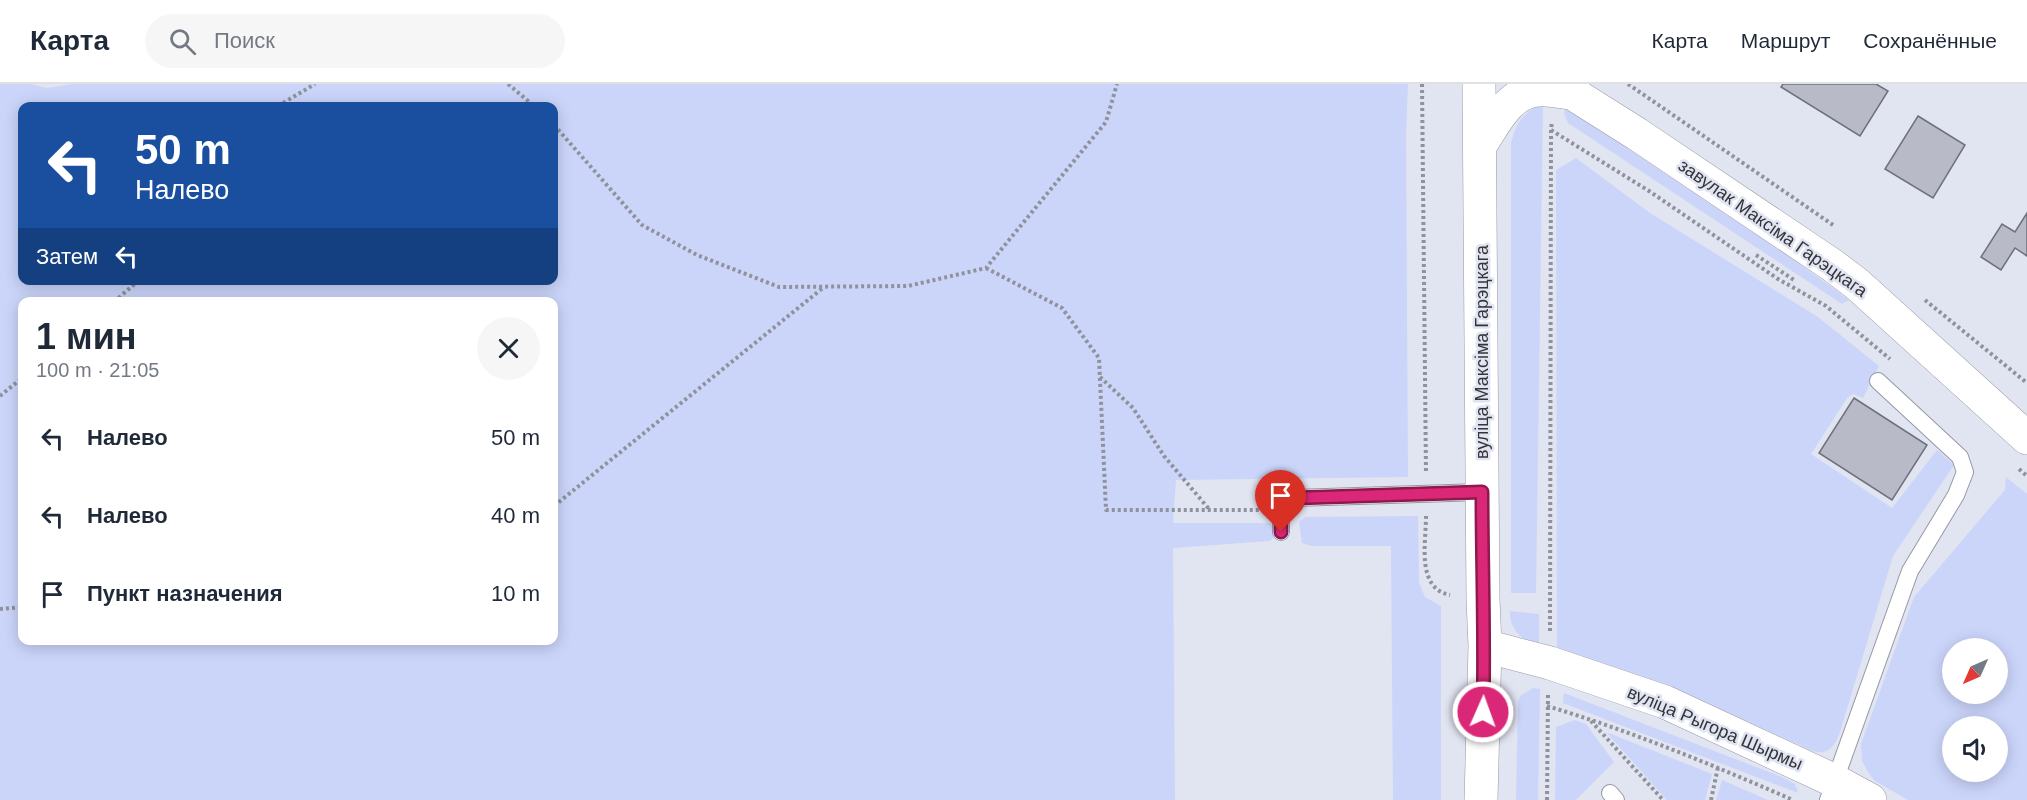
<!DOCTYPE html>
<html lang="ru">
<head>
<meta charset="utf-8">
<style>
	:root { --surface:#fff; --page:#f6f6f7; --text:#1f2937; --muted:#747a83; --line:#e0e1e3 }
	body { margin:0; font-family:Arial,sans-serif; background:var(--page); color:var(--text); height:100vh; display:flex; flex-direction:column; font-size:22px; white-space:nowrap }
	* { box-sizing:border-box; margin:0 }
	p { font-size:20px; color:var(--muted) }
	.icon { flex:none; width:33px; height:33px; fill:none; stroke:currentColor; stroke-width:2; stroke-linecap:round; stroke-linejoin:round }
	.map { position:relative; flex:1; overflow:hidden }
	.panel { position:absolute; left:18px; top:213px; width:540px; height:348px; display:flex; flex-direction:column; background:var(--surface); border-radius:12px; box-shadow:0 3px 15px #0003 }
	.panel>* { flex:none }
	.top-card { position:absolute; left:18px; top:18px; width:540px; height:183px; border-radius:12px; box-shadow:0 3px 15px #0003; background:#1a4fa0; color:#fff; overflow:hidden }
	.needle { width:39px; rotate:225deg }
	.fabs { position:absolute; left:1942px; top:554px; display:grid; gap:12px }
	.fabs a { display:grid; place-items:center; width:66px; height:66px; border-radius:50%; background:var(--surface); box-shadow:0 3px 15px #0003; font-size:30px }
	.pin { position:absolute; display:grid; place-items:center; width:51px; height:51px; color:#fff; margin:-62px -26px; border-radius:50% 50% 50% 0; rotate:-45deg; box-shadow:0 0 6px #0007 }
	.pin .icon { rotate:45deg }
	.me { position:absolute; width:66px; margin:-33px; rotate:2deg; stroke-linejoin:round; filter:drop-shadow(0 0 4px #0008) }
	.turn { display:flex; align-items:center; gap:21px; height:126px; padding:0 18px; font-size:27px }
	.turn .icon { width:78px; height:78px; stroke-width:2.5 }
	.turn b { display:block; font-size:42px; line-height:51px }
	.then { display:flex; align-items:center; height:57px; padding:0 18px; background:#0003; gap:12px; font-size:22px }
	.round { display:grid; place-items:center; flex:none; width:63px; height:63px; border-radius:32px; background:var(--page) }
	.headline { display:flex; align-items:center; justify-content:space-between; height:102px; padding:0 18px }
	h1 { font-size:36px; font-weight:700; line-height:45px }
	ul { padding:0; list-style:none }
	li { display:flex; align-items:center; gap:18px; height:78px; padding:0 18px }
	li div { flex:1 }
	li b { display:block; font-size:22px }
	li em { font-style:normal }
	header { display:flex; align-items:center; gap:36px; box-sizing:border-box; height:84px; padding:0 30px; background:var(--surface); border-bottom:2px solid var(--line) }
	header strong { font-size:28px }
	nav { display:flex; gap:33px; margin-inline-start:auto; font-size:21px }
	.search { width:420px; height:54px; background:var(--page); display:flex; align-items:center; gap:15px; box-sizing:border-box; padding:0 21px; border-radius:33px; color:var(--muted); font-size:22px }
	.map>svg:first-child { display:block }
	.green { fill:#cbd5fa; fill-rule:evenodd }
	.building { fill:#b8bbc7; stroke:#6e717c; stroke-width:1.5 }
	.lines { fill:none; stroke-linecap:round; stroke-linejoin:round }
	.lane-casing { stroke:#9599a4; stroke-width:18 }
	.secondary-casing { stroke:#9599a4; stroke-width:34 }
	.path { stroke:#90929b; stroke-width:4; stroke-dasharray:3 3; stroke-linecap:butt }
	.lane { stroke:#fff; stroke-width:16 }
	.secondary { stroke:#fff; stroke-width:33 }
	.route-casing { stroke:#8e194d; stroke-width:15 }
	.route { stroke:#db2777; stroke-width:10 }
	.labels { text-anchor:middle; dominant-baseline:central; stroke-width:5; stroke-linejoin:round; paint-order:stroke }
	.street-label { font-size:18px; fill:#34353a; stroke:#e1e4f1 }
</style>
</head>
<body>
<header>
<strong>Карта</strong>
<div class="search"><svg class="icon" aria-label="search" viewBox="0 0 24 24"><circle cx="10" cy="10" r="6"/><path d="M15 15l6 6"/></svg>Поиск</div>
<nav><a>Карта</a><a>Маршрут</a><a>Сохранённые</a></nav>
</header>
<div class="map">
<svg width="2027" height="716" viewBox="0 0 2027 716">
	<rect width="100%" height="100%" fill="#e1e4f1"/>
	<!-- green -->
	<path class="green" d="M 0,0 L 31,0 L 46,4 L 73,0 L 1408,0 L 1406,50 L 1408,393 L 1176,396 L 1173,439 L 1271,439 L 1275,452 L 1270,457 L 1173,464 L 1175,716 L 0,716 ZM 22,22 L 554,22 L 554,196 L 22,196 ZM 22,218 L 554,218 L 554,556 L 22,556 Z
		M 1543,20 L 1536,509 L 1511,509 L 1511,59 C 1517,37 1521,30 1543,20 Z
		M 1566,23 L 1797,178 L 1849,216 L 1842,220 L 1568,39 L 1564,29 Z
		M 1576,74 L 1650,129 L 1818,233 L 1879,282 L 1863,314 L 1853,310 L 1847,314 L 1811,370 L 1892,424 L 1937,366 L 1954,381 L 1893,472 L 1840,648 C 1832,671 1820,673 1800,661 L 1681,609 L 1557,567 L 1556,86 Z
		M 2006,393 L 2027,410 L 2027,716 L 1908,716 L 1875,697 L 1868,688 L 1862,677 L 1861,660 L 1914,513 L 2005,406 ZM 1953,564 L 1998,564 L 1998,609 L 1953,609 ZM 1953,642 L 1998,642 L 1998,687 L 1953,687 Z
		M 1418,432 L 1419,499 L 1425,513 L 1441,522 L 1441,716 L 1393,716 L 1391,462 L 1311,462 L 1302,459 L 1299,438 L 1305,433 Z
		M 1510,527 L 1539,530 L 1539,561 C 1522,557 1509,545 1510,527 Z
		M 1533,604 L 1540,605 L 1538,716 L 1516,716 L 1518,619 L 1520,612 Z
		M 1564,609 L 1782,693 L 1795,700 L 1798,709 L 1563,619 Z
		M 1575,636 L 1586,640 L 1614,678 L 1576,716 L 1555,716 L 1556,643 Z
		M 1606,648 L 1712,690 L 1705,716 L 1667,716 Z
		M 1722,696 L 1768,716 L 1716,716 Z"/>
	<!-- building -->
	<path class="building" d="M 1783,0 L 1876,0 L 1888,7 L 1860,52 L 1781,3 Z
		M 1918,32 L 1965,61 L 1933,114 L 1885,85 Z
		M 2027,129 L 2027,172 L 2015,164 L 2001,186 L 1981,173 L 2002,140 L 2015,148 Z
		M 1854,314 L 1927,361 L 1892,416 L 1819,369 Z"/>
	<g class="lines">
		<defs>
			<path id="lane" d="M 1281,448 L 1281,426 L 1294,414 L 1482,408
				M 1610,709 L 1616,716
				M 1828,716 L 1910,487 L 1956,411 L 1965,388 L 1960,373 L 1878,297"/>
			<path id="secondary" d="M 1479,0 L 1483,515 L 1485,562 L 1481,716
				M 1562,0 L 1572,9 L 1637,50 L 1832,181 L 1857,200 L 2027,354
				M 1481,60 C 1495,39 1509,8 1538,6 C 1548,5 1561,8 1572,9
				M 1485,562 L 1550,579 L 1665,618 L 1835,697 L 1870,716"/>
		</defs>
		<!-- lane casing -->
		<use href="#lane" class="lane-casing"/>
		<!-- secondary casing -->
		<use href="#secondary" class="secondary-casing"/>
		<!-- path -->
		<path class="path" d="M 508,0 L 534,22
			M 1422,0 L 1426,389
			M 1628,0 L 1833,141
			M 278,22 L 315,0
			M 554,41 L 642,141 L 697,171 L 779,203 L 908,202 L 986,184 L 1106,38 L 1117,0
			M 1551,46 L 1649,107 L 1778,195 L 1826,222 L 1890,275
			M 1756,171 L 1794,196
			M 986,184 L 1062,224 L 1099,274 L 1106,426 L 1259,426
			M 1925,216 L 2027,299
			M 114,218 L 139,196
			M 1100,293 L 1133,324 L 1164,372 L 1209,425
			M 0,312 L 22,294
			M 2019,385 L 2027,392
			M 554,422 L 824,203
			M 1426,432 C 1426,460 1416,504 1450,511
			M 0,525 L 22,523
			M 1550,547 L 1551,45 L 1552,38
			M 1547,622 C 1631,647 1713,681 1793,716
			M 1591,637 L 1663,716
			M 1547,716 L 1548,611
			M 1711,716 L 1718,683"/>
		<!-- lane -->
		<use href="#lane" class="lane"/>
		<!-- secondary -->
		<use href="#secondary" class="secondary"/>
	</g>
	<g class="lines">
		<defs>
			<path id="route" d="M 1281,448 L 1281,426 L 1294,414 L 1482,408 C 1482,481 1485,555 1483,628"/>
		</defs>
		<!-- route casing -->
		<use href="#route" class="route-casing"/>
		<!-- route -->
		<use href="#route" class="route"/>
	</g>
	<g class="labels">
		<!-- street labels -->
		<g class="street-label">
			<text transform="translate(1773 144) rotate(35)">завулак Максіма Гарэцкага</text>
			<text transform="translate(1482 268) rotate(-90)">вуліца Максіма Гарэцкага</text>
			<text transform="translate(1715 644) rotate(23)">вуліца Рыгора Шырмы</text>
		</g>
	</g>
</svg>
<div class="fabs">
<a><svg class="needle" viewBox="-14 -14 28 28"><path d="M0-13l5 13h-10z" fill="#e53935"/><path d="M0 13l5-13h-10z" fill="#747a83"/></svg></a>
<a><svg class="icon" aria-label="sound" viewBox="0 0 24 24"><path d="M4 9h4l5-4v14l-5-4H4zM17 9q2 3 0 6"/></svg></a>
</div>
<div class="pin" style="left:1281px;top:448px;background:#d93025"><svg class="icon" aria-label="arrive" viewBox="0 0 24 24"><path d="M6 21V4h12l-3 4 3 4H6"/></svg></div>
<svg class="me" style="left:1483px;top:628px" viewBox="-20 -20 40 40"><circle r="17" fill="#db2777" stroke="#fff" stroke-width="3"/><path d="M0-11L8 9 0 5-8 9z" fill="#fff"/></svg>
<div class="top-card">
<div class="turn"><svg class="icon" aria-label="left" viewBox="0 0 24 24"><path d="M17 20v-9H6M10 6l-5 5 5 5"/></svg><div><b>50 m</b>Налево</div></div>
<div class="then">Затем<svg class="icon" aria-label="left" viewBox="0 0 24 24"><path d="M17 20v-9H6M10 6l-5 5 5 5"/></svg></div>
</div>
<section class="panel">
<div class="headline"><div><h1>1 мин</h1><p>100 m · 21:05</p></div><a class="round"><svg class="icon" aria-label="close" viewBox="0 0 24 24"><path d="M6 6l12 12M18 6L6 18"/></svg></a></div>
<ul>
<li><svg class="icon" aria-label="left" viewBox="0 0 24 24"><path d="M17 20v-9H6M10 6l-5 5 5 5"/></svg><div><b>Налево</b></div><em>50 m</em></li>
<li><svg class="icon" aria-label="left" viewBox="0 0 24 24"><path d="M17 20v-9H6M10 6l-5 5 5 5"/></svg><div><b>Налево</b></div><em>40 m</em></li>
<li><svg class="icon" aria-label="arrive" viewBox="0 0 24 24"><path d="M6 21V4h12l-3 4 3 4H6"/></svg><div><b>Пункт назначения</b></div><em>10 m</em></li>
</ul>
</section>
</div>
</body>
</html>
